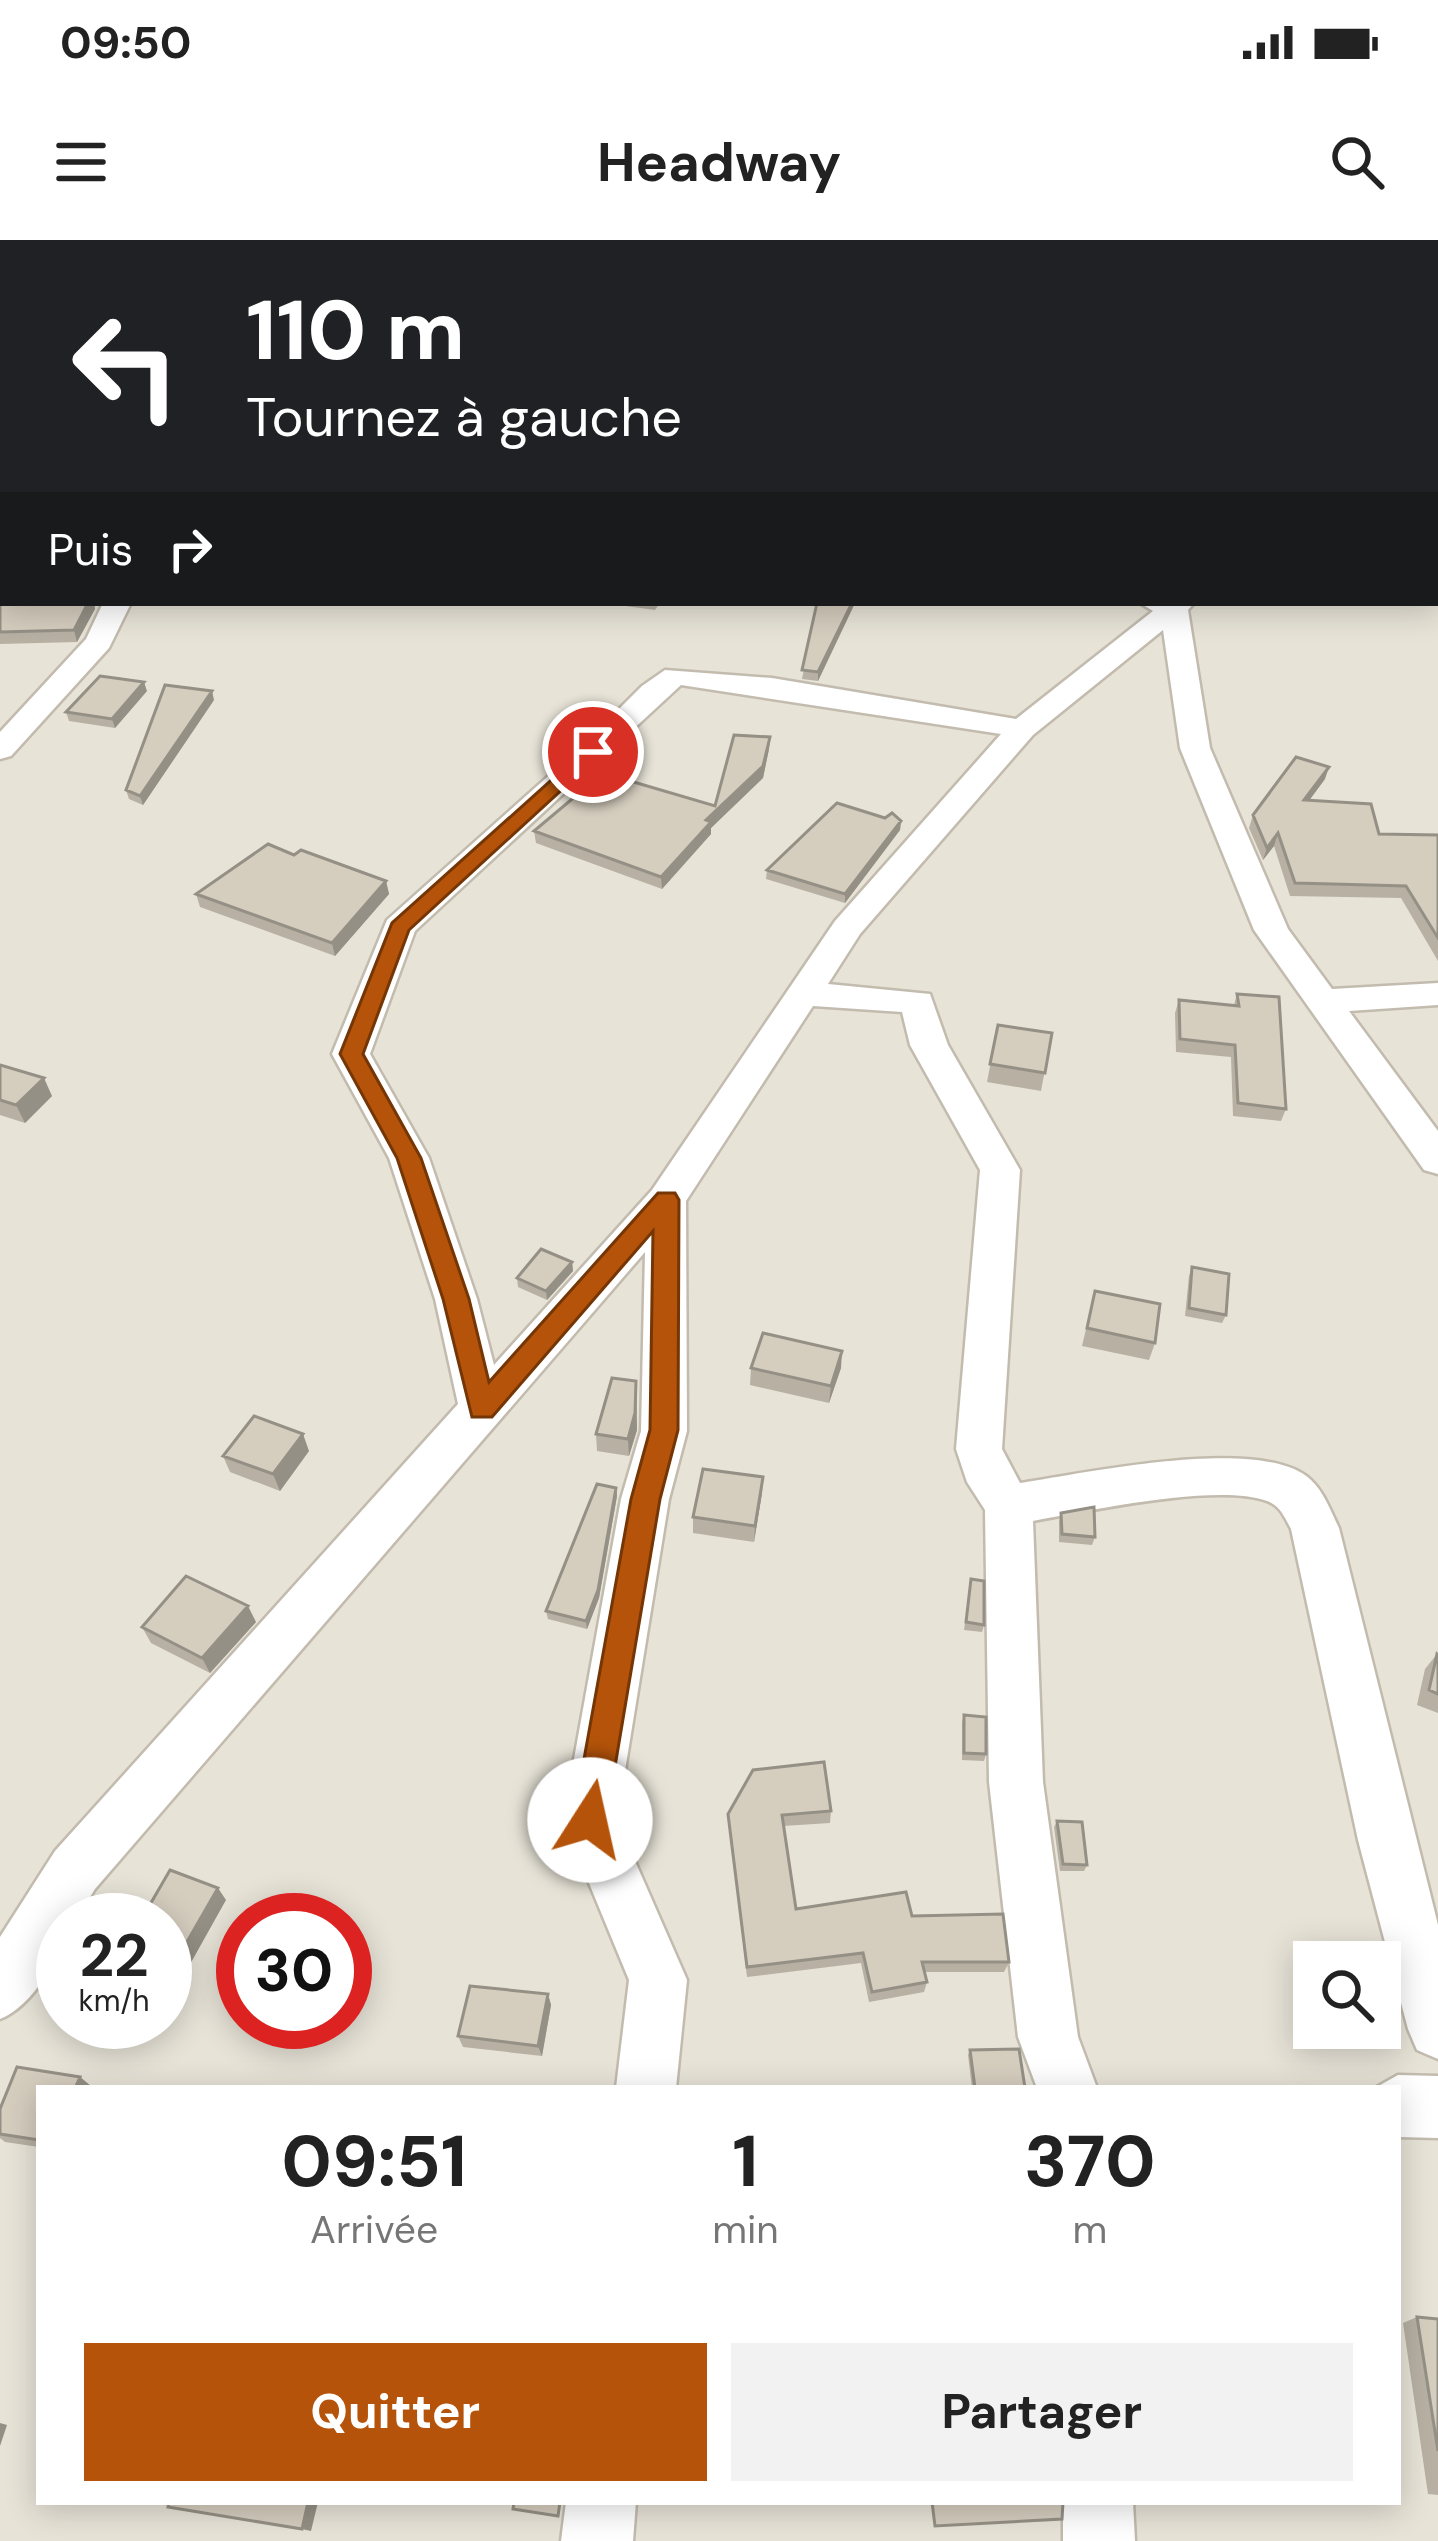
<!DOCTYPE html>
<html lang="fr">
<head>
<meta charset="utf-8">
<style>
	:root { --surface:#fff; --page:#f2f2f2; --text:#222; --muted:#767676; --accent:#b45309 }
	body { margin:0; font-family:"DM Sans",sans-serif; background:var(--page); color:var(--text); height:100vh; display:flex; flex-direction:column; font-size:45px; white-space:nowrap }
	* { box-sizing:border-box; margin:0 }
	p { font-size:39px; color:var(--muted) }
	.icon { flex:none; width:66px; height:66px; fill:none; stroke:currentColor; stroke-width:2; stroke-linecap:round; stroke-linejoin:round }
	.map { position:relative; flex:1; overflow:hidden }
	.drawer { position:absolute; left:36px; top:1845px; width:1365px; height:420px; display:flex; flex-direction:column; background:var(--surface); border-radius:0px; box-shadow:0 6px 30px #0003 }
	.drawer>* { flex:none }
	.top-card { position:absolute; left:0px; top:0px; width:1440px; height:366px; box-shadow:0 6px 30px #0003; background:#202124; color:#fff; overflow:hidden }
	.buttons { position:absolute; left:1293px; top:1701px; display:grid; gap:24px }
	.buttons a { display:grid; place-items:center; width:108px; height:108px; border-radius:0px; background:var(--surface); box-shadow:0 6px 30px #0003; font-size:60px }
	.speed { position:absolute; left:36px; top:1653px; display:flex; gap:24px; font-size:60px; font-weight:700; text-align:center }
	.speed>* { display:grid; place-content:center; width:156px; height:156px; border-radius:50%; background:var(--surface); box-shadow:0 6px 30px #0003; line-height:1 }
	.speed small { font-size:30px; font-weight:400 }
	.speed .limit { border:18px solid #d22; background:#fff; color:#111 }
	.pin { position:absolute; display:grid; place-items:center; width:102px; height:102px; color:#fff; margin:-51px; border:6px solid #fff; border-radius:50%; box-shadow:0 3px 12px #0007 }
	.me { position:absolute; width:132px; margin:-66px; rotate:10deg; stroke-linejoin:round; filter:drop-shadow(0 0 9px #0008) }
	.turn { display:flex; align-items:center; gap:42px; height:252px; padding:0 48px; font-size:54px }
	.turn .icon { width:156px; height:156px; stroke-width:2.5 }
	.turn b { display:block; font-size:84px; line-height:102px }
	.then { display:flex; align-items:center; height:114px; padding:0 48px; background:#0003; gap:24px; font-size:45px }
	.eta { display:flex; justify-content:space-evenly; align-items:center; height:204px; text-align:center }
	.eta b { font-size:72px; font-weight:700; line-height:84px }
	.action { display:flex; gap:24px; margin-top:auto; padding:24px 48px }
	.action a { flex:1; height:138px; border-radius:0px; background:var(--accent); color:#fff; font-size:48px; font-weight:700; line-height:138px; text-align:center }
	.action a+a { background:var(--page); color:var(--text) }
	.status { display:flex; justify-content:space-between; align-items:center; height:84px; padding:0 60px; background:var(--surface); direction:ltr }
	.status svg { height:33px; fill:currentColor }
	header { display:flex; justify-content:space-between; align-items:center; height:156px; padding:0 48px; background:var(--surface); font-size:54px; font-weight:700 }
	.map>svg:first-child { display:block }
	.residential { fill:#e7e3d7; fill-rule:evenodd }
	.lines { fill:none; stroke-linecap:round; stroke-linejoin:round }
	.minor-casing { stroke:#c2bbae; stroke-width:5 }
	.minor { fill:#fff; fill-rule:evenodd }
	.wall { fill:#b7b0a3 }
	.shaded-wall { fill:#959085 }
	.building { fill:#d5cdbe; stroke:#959085; stroke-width:3 }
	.route { fill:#b45309; stroke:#753606; stroke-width:3 }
</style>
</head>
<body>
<div class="status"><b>09:50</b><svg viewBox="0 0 49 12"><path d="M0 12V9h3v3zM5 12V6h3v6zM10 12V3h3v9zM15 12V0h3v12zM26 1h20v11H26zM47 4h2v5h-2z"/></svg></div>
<header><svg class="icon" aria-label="menu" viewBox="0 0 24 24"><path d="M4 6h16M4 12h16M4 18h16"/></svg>Headway<svg class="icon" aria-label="search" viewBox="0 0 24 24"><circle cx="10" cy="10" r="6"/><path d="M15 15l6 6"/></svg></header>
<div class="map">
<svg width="1438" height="2301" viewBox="0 0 1438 2301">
	<rect width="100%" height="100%" fill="#f4f1e9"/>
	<!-- residential -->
	<path class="residential" d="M 0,0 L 1438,0 L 1438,2301 L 0,2301 L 0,249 L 3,363 L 1437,363 L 1437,3 L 3,3 L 3,176 ZM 63,1680 L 165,1680 L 165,1782 L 63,1782 ZM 243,1680 L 345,1680 L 345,1782 L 243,1782 ZM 1314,1722 L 1380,1722 L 1380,1788 L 1314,1788 ZM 39,1848 L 1398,1848 L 1398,2262 L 39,2262 Z"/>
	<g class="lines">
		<defs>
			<path id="minor" d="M 554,0 L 572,0 L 573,3 L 553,3 Z
				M 103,363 L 131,363 L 109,408 L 11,516 L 0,519 L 0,492 L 86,399 Z
				M 1140,363 L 1194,363 L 1188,370 L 1210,508 L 1288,689 L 1332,749 L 1438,743 L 1438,765 L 1349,771 L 1438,891 L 1438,934 L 1424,930 L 1254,690 L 1180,508 L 1163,390 L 1033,495 L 860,694 L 828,744 L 930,754 L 948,805 L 1020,930 L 1002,1209 L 1020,1243 C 1082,1234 1263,1194 1311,1240 C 1324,1252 1331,1272 1339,1288 L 1438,1685 L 1438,1819 L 1417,1810 L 1408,1789 L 1358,1600 L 1291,1289 C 1285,1278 1280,1265 1267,1261 C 1216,1243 1089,1271 1033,1281 L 1043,1542 L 1078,1797 L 1097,1848 L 1037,1848 L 1018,1797 L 989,1542 L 985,1270 L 967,1242 L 956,1209 L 980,930 L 910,805 L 902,772 L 813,766 L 686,961 L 687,1191 L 669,1259 L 617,1580 L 687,1740 L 676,1848 L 616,1848 L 629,1740 L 563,1580 L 621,1259 L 641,1191 L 645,1012 L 95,1649 L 76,1680 L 63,1680 C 63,1716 33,1766 0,1779 L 0,1697 L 55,1611 L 458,1164 L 435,1059 L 389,918 L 332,814 L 387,680 L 582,506 L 642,446 L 665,430 L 772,438 L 1016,479 L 1153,371 ZM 681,445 L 1001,494 L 835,681 L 652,950 L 494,1125 L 477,1059 L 429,918 L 370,814 L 415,691 Z
				M 1398,1835 L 1438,1836 L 1438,1898 L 1398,1897 L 1398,1848 L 1375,1848 Z
				M 566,2262 L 636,2262 L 633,2301 L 561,2301 Z
				M 1063,2262 L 1133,2262 L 1135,2301 L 1063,2301 Z"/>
		</defs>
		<!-- minor casing -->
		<use href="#minor" class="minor-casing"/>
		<!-- minor -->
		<use href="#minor" class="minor"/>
	</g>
	<!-- wall -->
	<path class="wall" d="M 849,0 L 975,0 L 974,3 L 849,3 Z
		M 0,336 L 3,363 L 94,363 L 95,369 L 77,402 L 0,404 Z
		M 618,363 L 660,363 L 655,370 L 618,365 Z
		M 817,363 L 855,363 L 818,441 L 802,439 Z
		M 147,451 L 115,488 L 69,481 L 66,472 Z
		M 214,460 L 143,565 L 129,559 L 126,550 Z
		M 770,497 L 769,509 L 763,538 L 711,588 L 711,594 L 662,649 L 536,603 L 534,591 L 715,566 Z
		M 1325,539 L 1309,560 L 1379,594 L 1438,595 L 1438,721 L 1401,658 L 1290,656 L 1274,606 L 1263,620 L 1249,588 L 1253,575 Z
		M 885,578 L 901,581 L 900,590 L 845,663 L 766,639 L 767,630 Z
		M 294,615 L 386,641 L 389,654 L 335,716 L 200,667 L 196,654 Z
		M 1237,754 L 1286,869 L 1281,881 L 1233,876 L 1231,817 L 1176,812 L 1175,773 L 1179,760 L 1234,765 Z
		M 998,785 L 1052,793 L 1041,851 L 987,842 Z
		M 0,825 L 52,856 L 25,883 L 0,875 Z
		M 572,1022 L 573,1031 L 547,1060 L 518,1047 L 517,1038 Z
		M 1192,1027 L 1226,1075 L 1222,1083 L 1185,1076 L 1189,1036 Z
		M 1095,1051 L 1155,1103 L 1149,1120 L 1082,1106 Z
		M 751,1128 L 841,1128 L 829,1163 L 750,1145 Z
		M 636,1141 L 637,1190 L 629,1216 L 597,1211 L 596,1194 Z
		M 309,1211 L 280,1251 L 230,1232 L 223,1216 Z
		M 616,1248 L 617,1256 L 599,1358 L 587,1389 L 548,1379 L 546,1371 Z
		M 762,1253 L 754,1302 L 693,1293 L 693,1277 Z
		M 1061,1273 L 1095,1297 L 1092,1305 L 1059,1302 L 1059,1281 Z
		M 971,1339 L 984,1385 L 982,1392 L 964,1390 Z
		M 256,1382 L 210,1433 L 151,1403 L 142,1387 Z
		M 1437,1414 L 1438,1415 L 1438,1473 L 1417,1465 L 1425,1429 Z
		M 964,1475 L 986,1514 L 984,1521 L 962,1520 L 962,1482 Z
		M 831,1571 L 830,1583 L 783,1586 L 796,1669 L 912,1676 L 1009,1722 L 1004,1732 L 924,1732 L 927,1742 L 924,1752 L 869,1762 L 861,1723 L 747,1737 L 728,1574 Z
		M 1057,1581 L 1087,1625 L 1084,1631 L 1060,1631 L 1054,1587 Z
		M 548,1754 L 551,1765 L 542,1816 L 463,1807 L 458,1796 Z
		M 970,1810 L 1025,1848 L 972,1848 L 968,1815 Z
		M 17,1827 L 80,1837 L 92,1847 L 39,1848 L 39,1907 L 5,1902 L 0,1898 L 0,1869 Z
		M 1417,2077 L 1438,2079 L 1438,2255 L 1428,2254 L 1403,2083 Z"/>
	<!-- shaded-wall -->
	<path class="shaded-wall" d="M 88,363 L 94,363 L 95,369 L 77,402 L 74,390 Z
		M 852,363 L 855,363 L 818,441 L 818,432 Z
		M 144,442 L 147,451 L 115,488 L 112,479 Z
		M 212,451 L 214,460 L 143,565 L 140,556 Z
		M 770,497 L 769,509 L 763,538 L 711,588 L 711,594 L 662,649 L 661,637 Z
		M 1329,527 L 1325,539 L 1300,573 L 1304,560 Z
		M 901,581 L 900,590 L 845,663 L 845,654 Z
		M 1278,593 L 1274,606 L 1263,620 L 1267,608 Z
		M 386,641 L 389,654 L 335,716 L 332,703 Z
		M 44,838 L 52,856 L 25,883 L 16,865 Z
		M 572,1022 L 573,1031 L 547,1060 L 546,1051 Z
		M 842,1111 L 841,1128 L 829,1163 L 831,1146 Z
		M 636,1141 L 637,1190 L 629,1216 L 628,1199 Z
		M 303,1194 L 309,1211 L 280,1251 L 273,1234 Z
		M 763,1237 L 762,1253 L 754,1302 L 755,1286 Z
		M 616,1248 L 617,1256 L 599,1358 L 587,1389 L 586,1381 Z
		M 248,1366 L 256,1382 L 210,1433 L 202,1418 Z
		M 218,1648 L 226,1660 L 165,1769 L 165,1740 Z
		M 548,1754 L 551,1765 L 542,1816 L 538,1806 Z
		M 80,1837 L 92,1847 L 91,1848 L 75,1848 Z
		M 0,2183 L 7,2185 L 0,2206 Z
		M 308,2262 L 318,2262 L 311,2291 L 302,2289 Z"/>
	<!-- building -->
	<path class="building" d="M 0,0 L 184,0 L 184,3 L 3,3 L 3,21 L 0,21 Z
		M 876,0 L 974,0 L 973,3 L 894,3 Z
		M 1011,0 L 1041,0 L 1056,3 L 1007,3 Z
		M 1117,0 L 1284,0 L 1281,3 L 1117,3 Z
		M 1379,0 L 1438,0 L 1437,92 L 1437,3 L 1376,3 Z
		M 0,42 L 3,43 L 3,125 L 0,127 Z
		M 1437,103 L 1438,104 L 1437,166 Z
		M 3,334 L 3,363 L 88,363 L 74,390 L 0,392 L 0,336 Z
		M 817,363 L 852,363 L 818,432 L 802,430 Z
		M 100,436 L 144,442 L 112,479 L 66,472 Z
		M 165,445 L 212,451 L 140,556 L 126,550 Z
		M 734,495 L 770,497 L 763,526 L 706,580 L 711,582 L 661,637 L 534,591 L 603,533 L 715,566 Z
		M 1296,517 L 1329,527 L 1304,560 L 1371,564 L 1379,594 L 1438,595 L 1438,698 L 1406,646 L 1295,643 L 1278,593 L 1267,608 L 1253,575 Z
		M 837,563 L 885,578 L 892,573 L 901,581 L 845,654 L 767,630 Z
		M 268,604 L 294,615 L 301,610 L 386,641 L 332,703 L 196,654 Z
		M 1237,754 L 1279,757 L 1286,869 L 1238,863 L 1235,805 L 1180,799 L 1179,760 L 1239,766 Z
		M 998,785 L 1052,793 L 1045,833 L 990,824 Z
		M 0,825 L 44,838 L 16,865 L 0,860 Z
		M 541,1009 L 572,1022 L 546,1051 L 517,1038 Z
		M 1192,1027 L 1229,1034 L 1226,1075 L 1189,1068 Z
		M 1095,1051 L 1160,1064 L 1155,1103 L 1087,1088 Z
		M 763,1093 L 842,1111 L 831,1146 L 751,1128 Z
		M 612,1138 L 636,1141 L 635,1173 L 628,1199 L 596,1194 Z
		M 254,1176 L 303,1194 L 273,1234 L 223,1216 Z
		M 703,1229 L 763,1237 L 755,1286 L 693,1277 Z
		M 597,1244 L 616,1248 L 598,1350 L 586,1381 L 546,1371 Z
		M 1094,1267 L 1095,1297 L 1062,1294 L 1061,1273 Z
		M 186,1336 L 248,1366 L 202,1418 L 142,1387 Z
		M 971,1339 L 984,1341 L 984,1385 L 966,1382 Z
		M 1437,1414 L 1438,1415 L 1438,1454 L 1429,1450 Z
		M 964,1475 L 986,1477 L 986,1514 L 964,1513 Z
		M 824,1522 L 831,1571 L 782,1575 L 796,1669 L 906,1652 L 912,1676 L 1003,1674 L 1009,1722 L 922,1722 L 927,1742 L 872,1752 L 863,1713 L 747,1727 L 728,1574 L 753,1530 Z
		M 1057,1581 L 1082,1582 L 1087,1625 L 1063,1624 Z
		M 170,1630 L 218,1648 L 165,1740 L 165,1680 L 141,1680 Z
		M 470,1746 L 548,1754 L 538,1806 L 458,1796 Z
		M 1019,1809 L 1025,1848 L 975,1848 L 970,1810 Z
		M 17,1827 L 80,1837 L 75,1848 L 39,1848 L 39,1900 L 0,1894 L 0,1869 Z
		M 1417,2077 L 1438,2079 L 1438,2211 Z
		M 169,2262 L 308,2262 L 302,2289 L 168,2267 Z
		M 514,2262 L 560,2262 L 558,2276 L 513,2269 Z
		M 932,2262 L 1063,2262 L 1062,2279 L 935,2286 Z"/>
	<!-- route -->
	<path class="route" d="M 587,508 L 603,512 L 409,690 L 363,814 L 421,918 L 469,1059 L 489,1142 L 658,953 L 675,953 L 679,960 L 678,1190 L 660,1259 L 606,1580 L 602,1591 L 590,1595 L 578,1591 L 573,1580 L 631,1259 L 650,1190 L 653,991 L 492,1177 L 472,1177 L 443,1059 L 397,918 L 340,814 L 392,683 Z"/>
</svg>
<div class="buttons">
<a><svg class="icon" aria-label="search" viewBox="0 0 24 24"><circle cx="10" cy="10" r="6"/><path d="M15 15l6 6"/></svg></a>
</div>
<div class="speed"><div>22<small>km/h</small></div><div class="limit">30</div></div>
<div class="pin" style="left:593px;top:512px;background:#d93025"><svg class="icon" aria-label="arrive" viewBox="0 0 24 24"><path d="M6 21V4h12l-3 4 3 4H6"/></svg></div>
<svg class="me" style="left:590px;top:1580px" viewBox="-20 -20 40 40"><circle r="19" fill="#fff"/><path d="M0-13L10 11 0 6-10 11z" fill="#b45309"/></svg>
<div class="top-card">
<div class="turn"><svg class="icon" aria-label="left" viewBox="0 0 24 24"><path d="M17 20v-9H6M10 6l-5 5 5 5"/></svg><div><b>110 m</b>Tournez à gauche</div></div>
<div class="then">Puis<svg class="icon" aria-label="right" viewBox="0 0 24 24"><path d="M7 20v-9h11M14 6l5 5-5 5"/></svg></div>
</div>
<section class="drawer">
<div class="eta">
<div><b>09:51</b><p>Arrivée</p></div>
<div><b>1</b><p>min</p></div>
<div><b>370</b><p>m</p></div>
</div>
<div class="action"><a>Quitter</a><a>Partager</a></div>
</section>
</div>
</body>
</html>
